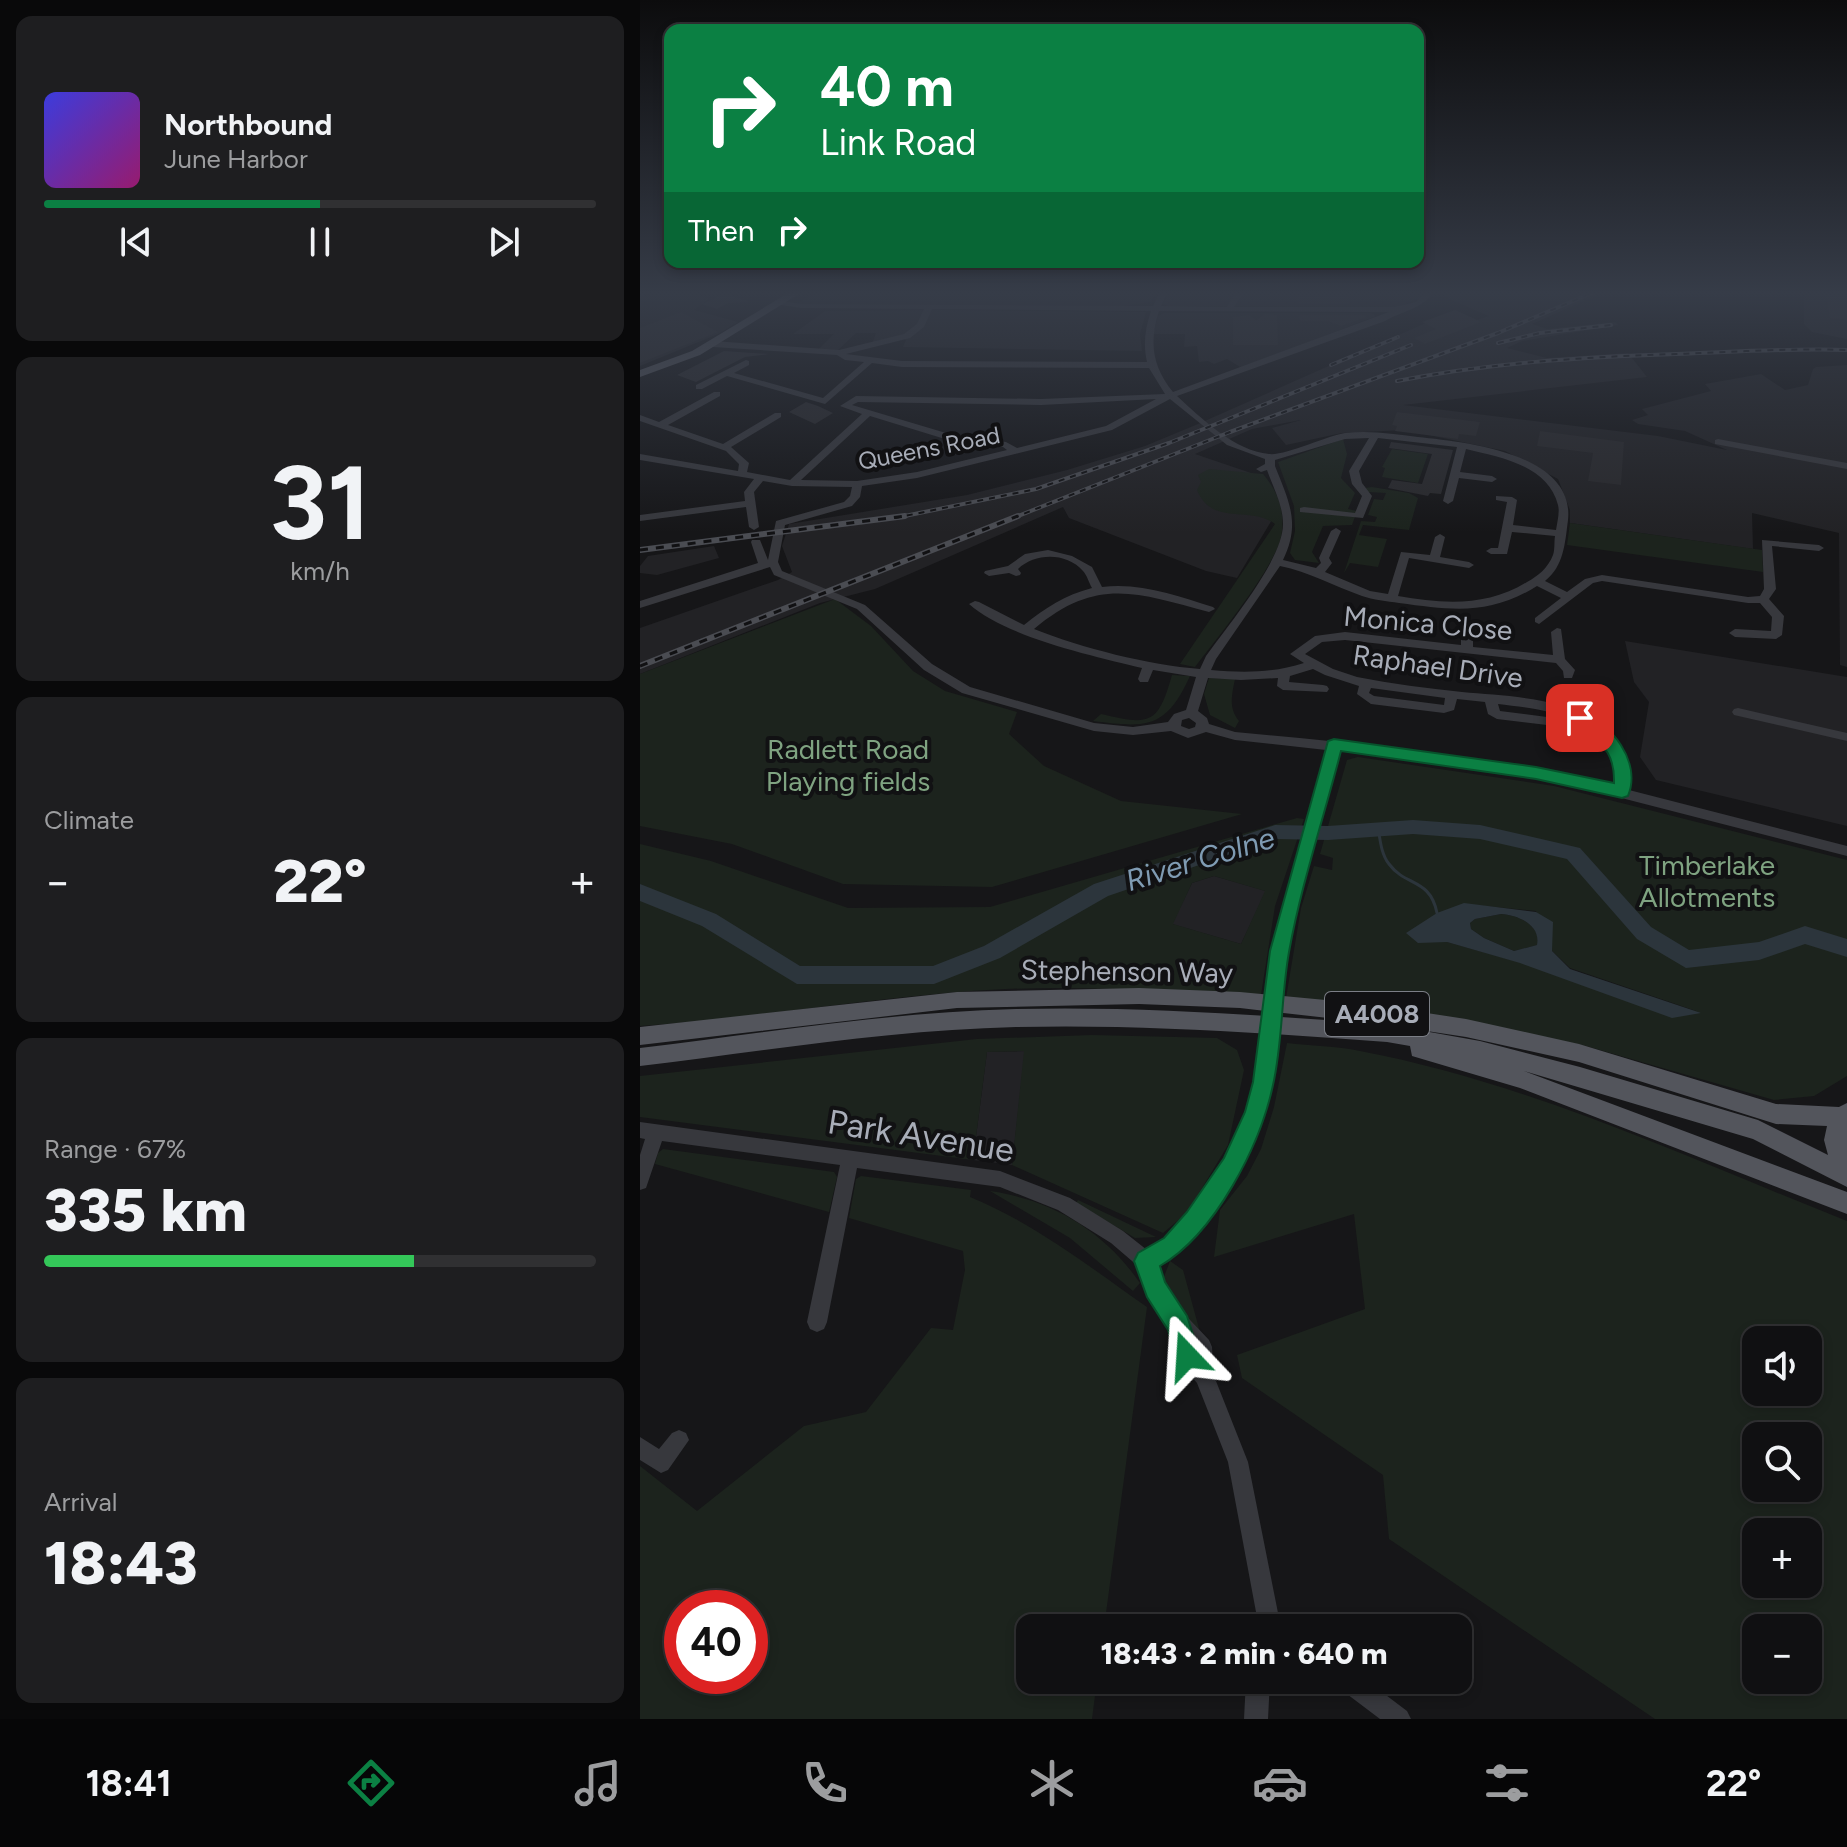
<!DOCTYPE html>
<html lang="en">
<head>
<meta charset="utf-8">
<style>
  :root { --surface:#101012; --page:#1e1e20; --text:#f1f3f6; --muted:#9c9d9f; --line:#303032; --accent:#0b8043 }
  body { margin:0; font-family:Figtree,sans-serif; background:var(--page); color:var(--text); height:100vh; display:flex; flex-direction:column; font-size:30px; white-space:nowrap }
  * { box-sizing:border-box; margin:0 }
  p { font-size:26px; color:var(--muted) }
  .icon { flex:none; width:44px; height:44px; fill:none; stroke:currentColor; stroke-width:2; stroke-linecap:round; stroke-linejoin:round }
  .map { position:relative; flex:1; overflow:hidden }
  .drawer { display:flex; flex-direction:column; gap:16px; padding:16px; background:#09090a; width:640px }
  .drawer>* { flex:none }
  .hud { position:absolute; left:24px; top:24px; width:760px; height:244px; border-radius:16px; box-shadow:0 4px 12px #0003,0 0 0 2px var(--line); background:#0b8043; color:#fff; overflow:hidden }
  .controls { position:absolute; left:1102px; top:1326px; display:grid; gap:16px }
  .controls a { display:grid; place-items:center; width:80px; height:80px; border-radius:16px; background:var(--surface); box-shadow:0 4px 12px #0003,0 0 0 2px var(--line); font-size:40px }
  .speed { position:absolute; left:24px; top:1590px; display:flex; gap:16px; font-size:40px; font-weight:700; text-align:center }
  .speed>* { display:grid; place-content:center; width:104px; height:104px; border-radius:50%; background:var(--surface); box-shadow:0 4px 12px #0003,0 0 0 2px var(--line); line-height:1 }
  .speed .limit { border:12px solid #d22; background:#fff; color:#111 }
  .pin { position:absolute; display:grid; place-items:center; width:68px; height:68px; color:#fff; margin:-34px; border-radius:16px; box-shadow:0 4px 12px #0006 }
  .me { position:absolute; width:88px; margin:-44px; rotate:340deg; stroke-linejoin:round; filter:drop-shadow(0 0 6px #0008) }
  .turn { display:flex; align-items:center; gap:28px; height:168px; padding:0 24px; font-size:36px }
  .turn .icon { width:104px; height:104px; stroke-width:2.5 }
  .turn b { display:block; font-size:56px; line-height:68px }
  .then { display:flex; align-items:center; height:76px; padding:0 24px; background:#0003; gap:16px; font-size:30px }
  .big { font-size:60px; font-weight:800; line-height:1.1 }
  .drawer .tile { flex:1; display:flex; flex-direction:column; justify-content:center; gap:12px; min-width:0; padding:0 28px; border-radius:16px; background:var(--page) }
  .drawer .dial { align-items:center; gap:0 }
  .dial b { font-size:104px; line-height:1 }
  .song { display:flex; align-items:center; gap:24px }
  .cover { width:96px; height:96px; border-radius:12px; background:linear-gradient(135deg,hsl(240 70% 55%),hsl(320 70% 35%)) }
  .played { height:8px; border-radius:4px; background:linear-gradient(90deg,var(--accent) 50%,var(--line) 50%) }
  .keys { display:flex; justify-content:space-around; direction:ltr }
  .heat { display:flex; justify-content:space-between; align-items:center; font-size:44px; direction:ltr }
  .charge { height:12px; border-radius:6px; background:linear-gradient(90deg,#34c759 67%,var(--line) 0) }
  .trip { position:absolute; left:376px; top:1614px; width:456px; height:80px; border-radius:16px; background:var(--surface); box-shadow:0 4px 12px #0003,0 0 0 2px var(--line); font-weight:800; line-height:80px; text-align:center }
  .tabs { display:flex; height:128px; justify-content:space-around; align-items:center; background:#060607; color:var(--muted) }
  .tabs .icon { width:56px; height:56px }
  .tabs .on { color:var(--accent) }
  .tabs b { font-size:36px; color:var(--text) }
  main { display:flex; flex:1; min-height:0 }
  .map>svg:first-child { display:block }
</style>
</head>
<body>
<main>
<section class="drawer">
<div class="tile">
<div class="song"><i class="cover"></i><div><b>Northbound</b><p>June Harbor</p></div></div>
<div class="played"></div>
<div class="keys"><svg class="icon" aria-label="previous" viewBox="0 0 24 24"><path d="M18 5L8 12l10 7zM5 5v14"/></svg><svg class="icon" aria-label="pause" viewBox="0 0 24 24"><path d="M8 5v14M16 5v14"/></svg><svg class="icon" aria-label="next" viewBox="0 0 24 24"><path d="M6 5l10 7-10 7zM19 5v14"/></svg></div>
</div>
<div class="tile dial"><b>31</b><p>km/h</p></div>
<div class="tile"><p>Climate</p>
<div class="heat"><a>−</a><b class="big">22°</b><a>+</a></div>
</div>
<div class="tile"><p>Range · 67%</p><b class="big">335 km</b><div class="charge"></div></div>
<div class="tile"><p>Arrival</p><b class="big">18:43</b></div>
</section>
<div class="map">
<svg width="1207" height="1719" viewBox="0 0 1207 1719">
  <rect width="100%" height="100%" fill="#161618"/>
  <!-- built -->
  <path fill="#222225" d="M0,292h9l-7,2 3,3 16,-5h26l22,7 -15,11 44,12 -20,12 -78,32z
    M177,292h340l-6,10 -28,4 -326,-2z
    M529,292h255l-2,5 -24,10 -229,-1 -6,-2z
    M804,292h160l-72,32 15,5 68,-7 3,3 -96,16 -15,7 40,10 81,-5 19,24 -244,28 255,31 69,14 -42,-19 -47,-7 -6,-4 16,-5 -6,-6 69,-18 -6,-7 56,-10 24,16 23,-5 5,-16 3,-2 31,-2v302l-7,-2 -1,-132 -87,-20 1,36 -183,-26v-13l-12,-31 -53,-28 -100,-21 -63,3 -56,12 -14,-17 29,-8 -49,9 -57,25 56,19 22,45 -36,60 -31,-7 -137,-53 -6,-11 -188,82 -55,14 -180,71v-46l138,-48 14,-8 -10,-26 7,-22 178,-29 100,-25 78,-24 53,-22 257,-114 22,10 12,-4 -40,-17z
    M1164,292h43v47l-35,-7 -8,-8z
    M185,311l116,-1 205,2 -6,22 2,17 -239,-4 3,-7 -5,-3 -29,7 4,-11h-20l-19,18h-20l17,-17h-41z
    M524,313h207l5,3 -134,52 -15,-9 -13,5 -6,-3 -9,1 -2,-16 -13,1 1,-13h-32l5,-18z
    M74,546l5,12 -62,17 -17,-2v-7l8,-10z
    M985,641l222,36v149l-191,-46 -16,-23 9,-55 -15,-20z
    M574,876l52,15 -25,53 -69,-20 20,-41z
    M385,1051l-13,114 -39,-5 14,-108z"/>
  <!-- green -->
  <path fill="#1c231d" fill-rule="evenodd" d="M703,439l4,15 -6,24 14,15 -7,16 9,2 -5,14 -29,1 -11,26 7,11 -24,-3 -5,-7 5,-22 -1,-25 -16,-44z
    M752,449l36,5 -10,29 -36,-6 3,-9 -3,-1z
    M569,469l54,5c15,17 23,39 18,63 -6,30 -66,104 -86,130l-15,-3 95,-140c-25,-19 -63,3 -78,-34l4,-8 -3,-7z
    M732,487l37,6 9,5 -9,32 -46,-5 -4,10 28,4 -9,28 -28,-4 -6,10 17,-52 14,1 2,-5 -9,-2 6,-16 9,1 3,-7 -18,-1 -3,-4z
    M930,523l192,27 1,22 -196,-27z
    M195,599l36,27 42,45 32,20 72,21 -8,22 35,32 77,35 121,13 -250,73 -149,-3 -111,-40 -92,-18v-152z
    M532,675l18,1c-24,53 -43,52 -97,45l8,-7c50,12 57,10 71,-39z
    M569,678l26,1c-3,15 -7,29 4,42l-4,7 -25,-13 -6,-21z
    M718,757l196,29 293,74v216l-33,20 -40,4 -188,-54 -131,-28 -169,-20 15,-90 13,-42 18,4 1,-12 -13,-4 27,-94zM824,904l72,7 16,40 18,17 129,44 -252,-70z
    M657,818l7,1 -29,87 -14,89c-85,-4 -171,-9 -256,-6 -123,6 -243,29 -365,37v-182l71,17 137,47 142,-1zM574,876l51,15 -24,53 -68,-20 19,-41z
    M861,914c17,1 40,11 37,31l-24,6 -30,-13 -13,-9 -1,-6 5,-4z
    M452,1035l125,3 20,12 7,20 -16,75 -41,68 -24,20 -151,-68 12,-114 -37,1 -14,108 -333,-43v-41l337,-37z
    M647,1043c24,3 49,3 73,8 169,32 328,107 487,170v498h-192l-266,-180 -6,-64 -141,-97 -5,-23 128,-46 -11,-95 -140,43 6,-47 27,-34 14,-27 13,-42zM1116,1340h52v52h-52zM1116,1436h52v52h-52zM1116,1532h52v52h-52zM1168,1628v52h-52v-52z
    M23,1149l171,23 3,5 -8,35 -174,-48 3,-11z
    M221,1176l110,14 -1,7c64,26 121,71 177,110l-43,321h-74v52h67l-5,39h-452v-253l57,45 107,-85 62,-14 65,-84 22,2 12,-60 -2,-19 -114,-33 7,-39zM42,1608h68v68h-68z
    M350,1191c63,9 114,40 150,92l-7,8 -63,-53z
    M438,1200l78,37 -21,1 -59,-35z
    M530,1261l13,9 18,66 -36,-45 -3,-9z"/>
  <!-- water -->
  <path fill="#2c353c" fill-rule="evenodd" d="M824,903l72,9 17,10 -1,29 18,18 131,44 -29,5 -152,-55 -73,-21 -29,1 -12,-10 31,-20zM861,914c17,1 40,11 36,31l-23,6 -30,-13 -13,-9 -1,-6 5,-4z"/>
  <g fill="none" stroke-linecap="round" stroke-linejoin="round">
    <!-- stream -->
    <path stroke="#2c353c" stroke-width="3" d="M738,827c2,12 3,27 11,37 17,23 41,14 48,49"/>
    <!-- river -->
    <path fill="#2c353c" fill-rule="evenodd" d="M773,820l67,5 100,23 71,79 38,23 70,-8 46,-16 42,13v18l-42,-13 -46,16 -73,8 -49,-29 -70,-80 -87,-20 -67,-5 -85,6 -52,-1 -168,57 -108,62 -66,26h-137l-95,-58 -62,-25v-17l76,30 84,52h133l51,-20 110,-62 181,-59 53,1z"/>
  </g>
  <!-- building -->
  <path fill="#29292c" d="M707,292l2,12h-51l-1,-10z
    M84,294l24,7v1l-20,1 -11,6 -15,-5z
    M1186,294l21,3v23l-17,-2z
    M815,310l26,12 -56,22 -11,-6 22,-9 -14,-7z
    M41,312l37,20 -78,31v-35z
    M625,314l12,1 1,30h-45v-28l16,-2 7,5z
    M659,315h65l3,2 -26,9 -14,-5h-27z
    M84,351l45,3 -24,3 -49,25 -19,-7z
    M166,402l12,4 15,7 -18,11 -26,-12z
    M757,412l83,10 -4,14 -17,-2 -1,5 -63,-8 2,-5 -5,-1z
    M900,431l84,11 -3,43 -33,-4 5,-28 -56,-7z
    M751,442l62,8 -12,44 -11,-1 -2,3 -40,-8 4,-8 30,4 10,-30 -43,-6z"/>
  <g fill="none" stroke-linecap="round" stroke-linejoin="round">
    <!-- minor -->
    <path fill="#37383d" fill-rule="evenodd" d="M520,292h8l-7,14 66,1 9,-15h8l-10,15h160l22,-5 10,-10h8c-12,17 -32,19 -49,29l-208,75c24,22 58,55 92,58 16,2 57,-18 76,-21 25,-3 49,1 73,4 47,5 157,16 150,83 -3,23 -4,46 -23,61l22,11 18,-13 17,-4 146,22 12,-1 4,-7 -2,-49 57,5 5,3 -5,3 -47,-5 4,43 -7,10 15,17 -2,19 -6,4 -41,-2 -6,-4 6,-4 36,2 1,-14 -12,-14h-12l-146,-22 -9,2 -54,41 -4,-2v-4l26,-20 -24,-12c-48,30 -85,24 -138,17 -12,-2 -26,-3 -37,-7 -28,-10 -53,-24 -82,-30l-64,93 -5,11c32,3 62,3 93,-7l-14,-9 25,-18 30,-4 116,13v-19l6,-4 6,4v21l80,8 -2,-23 6,-4 4,1 4,30 10,11 -3,8h-8l-1,-7 -7,-8 -211,-23 -23,2 -17,12 28,15 24,8c35,7 70,11 105,15 44,4 101,5 138,32 22,17 26,40 29,66l218,56v10l-280,-72 -153,-25 -75,-8 -52,200 -15,131 -8,30 -26,59 -37,55 -23,26 -21,13 16,37 36,38 3,7 2,29 34,86 33,166h-22l-31,-166 -31,-79 -17,-20 -10,-36 -11,-11 -20,-49 -28,-24 -53,-33 -58,-23 -143,-19 -30,154 -3,7 -7,3 -7,-3 -3,-7 33,-157 -178,-24 -16,47 -6,2v-35l5,-16 -5,-1v-16l360,49 70,27 53,33 24,19 19,-10 23,-26 37,-55 22,-47 8,-30 15,-131 55,-201 -91,-10 -29,-8 -18,6 -17,-7 -38,4 -39,-4 -132,-38 -38,-23 -67,-61 -83,-34 -4,-8 -130,41v-7l118,-38 -7,-21 1,-2h8l8,20 8,-39 68,-19 6,-6 2,-9 -60,-1 -29,-5 -9,11 5,35 -5,3 -5,-3 -3,-20 -106,14v-6l105,-14 -1,-9 10,-13 -114,-19v-6l98,17 1,-7 -13,-13 -86,-30v-6l19,7 55,-30h6v4l-52,29 55,19 52,-31h6v4l-50,30 18,16 -2,9 43,8 72,-66 -22,-8 16,-10 185,3 124,-5 -16,-26 -247,-1 -30,-4 -47,41 -98,-28 -25,13h-6v-4l50,-25 3,1v4l-15,8 89,25 41,-36 -19,-2 -8,-5 -124,-8 -4,-3 4,-3 126,9 65,-16 13,-10 7,-15 -123,-1 -26,-4v-4l26,4 352,2zM292,309l219,2c-6,18 -8,33 -4,51l-245,-1 -56,-7 64,-16 14,-11zM519,311l210,1h20l-216,80c-21,-26 -24,-50 -14,-81zM516,399l-50,27 -89,22 -11,-6 -60,-9 -94,-28 6,-3 183,3zM530,399l57,46 38,14v5l-9,5 5,3 6,-2c6,17 16,35 16,54 0,36 -55,101 -77,132l-6,13c-52,-4 -118,-21 -166,-40 63,-53 103,-36 175,-17l6,-3 -2,-2c-35,-11 -73,-25 -111,-20l-10,-20 -20,-11 -24,-6 -23,4 -17,12 -23,5 -1,2 5,3 20,-3 7,3 4,-1 1,-2 -3,-4c17,-16 48,-17 65,2 4,4 6,12 9,17 -27,7 -47,20 -68,37l-45,-23 -4,-1 -6,3c37,33 123,52 173,64l-4,11 2,3h8l5,-12 43,7 -10,33 -12,4 -6,8 -35,5 -39,-4 -124,-36 -38,-23 -67,-59 -83,-34 -4,-9 7,-37 67,-19 8,-9 2,-11 55,-8 195,-48zM230,416l75,23 58,8 4,3 -90,22 -60,9 -56,-1zM729,438l-20,33 3,13 10,12 -7,17 -51,-6 -4,1v4l63,6 9,-22 -10,-13 -3,-12 19,-33 79,9 -14,54 5,3 5,-3 6,-23 33,4 5,-3 -5,-3 -32,-4 6,-23c33,8 82,16 92,56 2,7 -1,18 -2,25l-43,-5 4,-25 -5,-3 -16,-1v4l11,2 -9,46h-7l-5,3 5,3h16l5,-22 43,4c-1,6 0,14 -2,19 -5,13 -15,21 -26,27 -40,25 -84,22 -129,14l11,-38 60,10 5,-3 -5,-3 -29,-5 5,-20 -5,-3 -5,3 -5,18 -29,-3 -13,42 -18,-3 -45,-19 7,-9 -3,-5 12,-27 -5,-3 -5,3 -12,27 2,5 -5,5 -33,-8c18,-37 6,-58 -8,-94v-6l70,-21zM673,669l12,6 34,11 -2,8 14,10 73,9 10,-3 3,-11 28,3 3,12 9,5 50,6 6,-4 -6,-4 -47,-6 -2,-7c41,5 100,10 115,58 2,7 2,17 2,25 -124,-32 -253,-43 -380,-55l-26,-8 -2,-6 -9,-7 10,-33 33,2 37,-2 -1,8 6,4 44,2 2,-3 -2,-3 -4,-1 -34,-3 1,-6zM731,688l74,10 -1,7 -70,-9 -5,-3zM549,718l7,5 -1,4 -6,2 -8,-3 1,-6z
      M1078,439l129,24v6l-132,-25v-4z
      M1098,708l109,25v8l-113,-26 -2,-3 2,-3z
      M39,1430l7,3 3,7 -21,30 -7,3 -21,-13v-23l19,12 13,-16z
      M606,1680h24l-2,39h-24z
      M695,1680h31l41,31 4,8h-31l-41,-31z"/>
    <!-- major -->
    <path fill="#53555c" fill-rule="evenodd" d="M150,292h12l-102,63 -60,22v-7l52,-19z
      M499,988l101,4 128,12 98,15 113,25 197,60 63,3 8,-4v84l-94,-48 -229,-68 323,121v22l-327,-126 -108,-32 -2,-10 -23,-4c-124,-9 -247,-18 -371,-15 -126,3 -251,24 -376,39v-18c125,-15 250,-36 376,-39 122,-3 243,6 365,15l-141,-16 -101,-4 -182,4 -317,37v-18l317,-35zM767,1028l59,9 113,25 197,62 51,2 -3,14 4,15 -70,-35 -178,-53 -100,-26z"/>
    <!-- rail-far1 casing -->
    <g stroke="#4a4c52" stroke-width="4">
      <path id="rail-far1" d="M858,343l42,-10 71,-8
        M691,365l67,-28
        M757,381c92,-18 185,-24 279,-27 57,-2 114,-6 171,-4
        M255,518l141,-29 133,-46 242,-98
        M373,518l217,-86 268,-99 96,-41"/>
    </g>
    <!-- rail casing -->
    <g stroke="#4a4c52" stroke-width="6">
      <path id="rail" d="M0,550l265,-34
        M0,666l378,-150"/>
    </g>
    <!-- rail-far1 -->
    <use href="#rail-far1" stroke="#111113" stroke-width="2" stroke-dasharray="6" stroke-linecap="butt"/>
    <!-- rail -->
    <use href="#rail" stroke="#111113" stroke-width="3" stroke-dasharray="8" stroke-linecap="butt"/>
  </g>
  <!-- sky -->
  <linearGradient id="sky" x2="0" y2="1"><stop stop-color="#0c0c0d"/><stop offset="0.55" stop-color="#363c48"/><stop offset="1" stop-color="#363c48" stop-opacity="0"/></linearGradient>
  <rect width="1207" height="533" fill="url(#sky)"/>
  <!-- route -->
  <path fill="#0b8043" stroke="#07532c" stroke-width="2" d="M940,712c31,10 62,50 48,84l-6,2 -86,-19 -195,-28c-17,66 -40,134 -52,201 -8,44 -6,89 -16,133 -13,61 -58,149 -113,181l5,16 22,34 13,40 -4,9 -9,4 -9,-4 -10,-35 -21,-33 -13,-36 4,-8 26,-15 23,-26 37,-54 21,-46 8,-30 17,-131 58,-210 6,-2 202,28 78,16c1,-40 -21,-40 -42,-65z"/>
  <g text-anchor="middle" dominant-baseline="central" stroke-width="8" stroke-linejoin="round" paint-order="stroke">
    <!-- far-street labels -->
    <g font-size="24" fill="#a8adb8" stroke="#111113">
      <text transform="translate(289 448) rotate(-11)">Queens Road</text>
    </g>
    <!-- shield labels -->
    <rect fill="#111113" stroke="#7b7e86" stroke-width="2" x="685" y="992" width="104" height="44" rx="6"/>
    <g font-size="26" font-weight="bold" fill="#a8adb8">
      <text x="737" y="1014">A4008</text>
    </g>
    <!-- street labels -->
    <g font-size="28" fill="#a8adb8" stroke="#111113">
      <text transform="translate(788 623) rotate(5)">Monica Close</text>
      <text transform="translate(798 666) rotate(8)">Raphael Drive</text>
      <text transform="translate(487 971) rotate(1)">Stephenson Way</text>
    </g>
    <!-- park labels -->
    <g font-size="28" fill="#7fa381" stroke="#111113">
      <text x="208" y="749">Radlett Road<tspan x="208" dy="32">Playing fields</tspan></text>
      <text x="1067" y="865">Timberlake<tspan x="1067" dy="32">Allotments</tspan></text>
    </g>
    <!-- water labels -->
    <g font-size="30" font-style="italic" fill="#7f9bb3" stroke="#111113">
      <text transform="translate(560 859) rotate(-17)">River Colne</text>
    </g>
    <!-- near-street labels -->
    <g font-size="34" fill="#a8adb8" stroke="#111113">
      <text transform="translate(281 1136) rotate(9)">Park Avenue</text>
    </g>
  </g>
</svg>
<div class="controls">
<a><svg class="icon" aria-label="sound" viewBox="0 0 24 24"><path d="M4 9h4l5-4v14l-5-4H4zM17 9q2 3 0 6"/></svg></a>
<a><svg class="icon" aria-label="search" viewBox="0 0 24 24"><circle cx="10" cy="10" r="6"/><path d="M15 15l6 6"/></svg></a>
<a>+</a>
<a>−</a>
</div>
<div class="speed"><div class="limit">40</div></div>
<div class="pin" style="left:940px;top:718px;background:#d93025"><svg class="icon" aria-label="arrive" viewBox="0 0 24 24"><path d="M6 21V4h12l-3 4 3 4H6"/></svg></div>
<svg class="me" style="left:547px;top:1356px" viewBox="-20 -20 40 40"><path d="M0-17L14 15 0 8-14 15z" fill="#0b8043" stroke="#fff" stroke-width="4"/></svg>
<div class="trip">18:43 · 2 min · 640 m</div>
<div class="hud">
<div class="turn"><svg class="icon" aria-label="right" viewBox="0 0 24 24"><path d="M7 20v-9h11M14 6l5 5-5 5"/></svg><div><b>40 m</b>Link Road</div></div>
<div class="then">Then<svg class="icon" aria-label="right" viewBox="0 0 24 24"><path d="M7 20v-9h11M14 6l5 5-5 5"/></svg></div>
</div>
</div>
</main>
<nav class="tabs">
<b>18:41</b>
<svg class="icon on" aria-label="directions" viewBox="0 0 24 24"><path d="M12 3l9 9-9 9-9-9zM9 14v-3h6M13 9l2 2-2 2"/></svg>
<svg class="icon" aria-label="music" viewBox="0 0 24 24"><path d="M9 18V5l10-2v13"/><circle cx="6" cy="18" r="3"/><circle cx="16" cy="16" r="3"/></svg>
<svg class="icon" aria-label="phone" viewBox="0 0 24 24"><path d="M5 4h4l2 5-3 2q2 4 5 5l2-3 5 2v4C11 20 4 13 5 4z"/></svg>
<svg class="icon" aria-label="climate" viewBox="0 0 24 24"><path d="M12 3v18M4 7l16 10M4 17L20 7"/></svg>
<svg class="icon" aria-label="car" viewBox="0 0 24 24"><path d="M5 17H2v-5l4-1 3-4h7l3 4 3 1v5h-3M9 17h6M6 11h13"/><circle cx="7" cy="17" r="2"/><circle cx="17" cy="17" r="2"/></svg>
<svg class="icon" aria-label="filters" viewBox="0 0 24 24"><path d="M4 7h16M4 17h16"/><circle cx="9" cy="7" r="2"/><circle cx="15" cy="17" r="2"/></svg>
<b>22°</b>
</nav>
</body>
</html>
